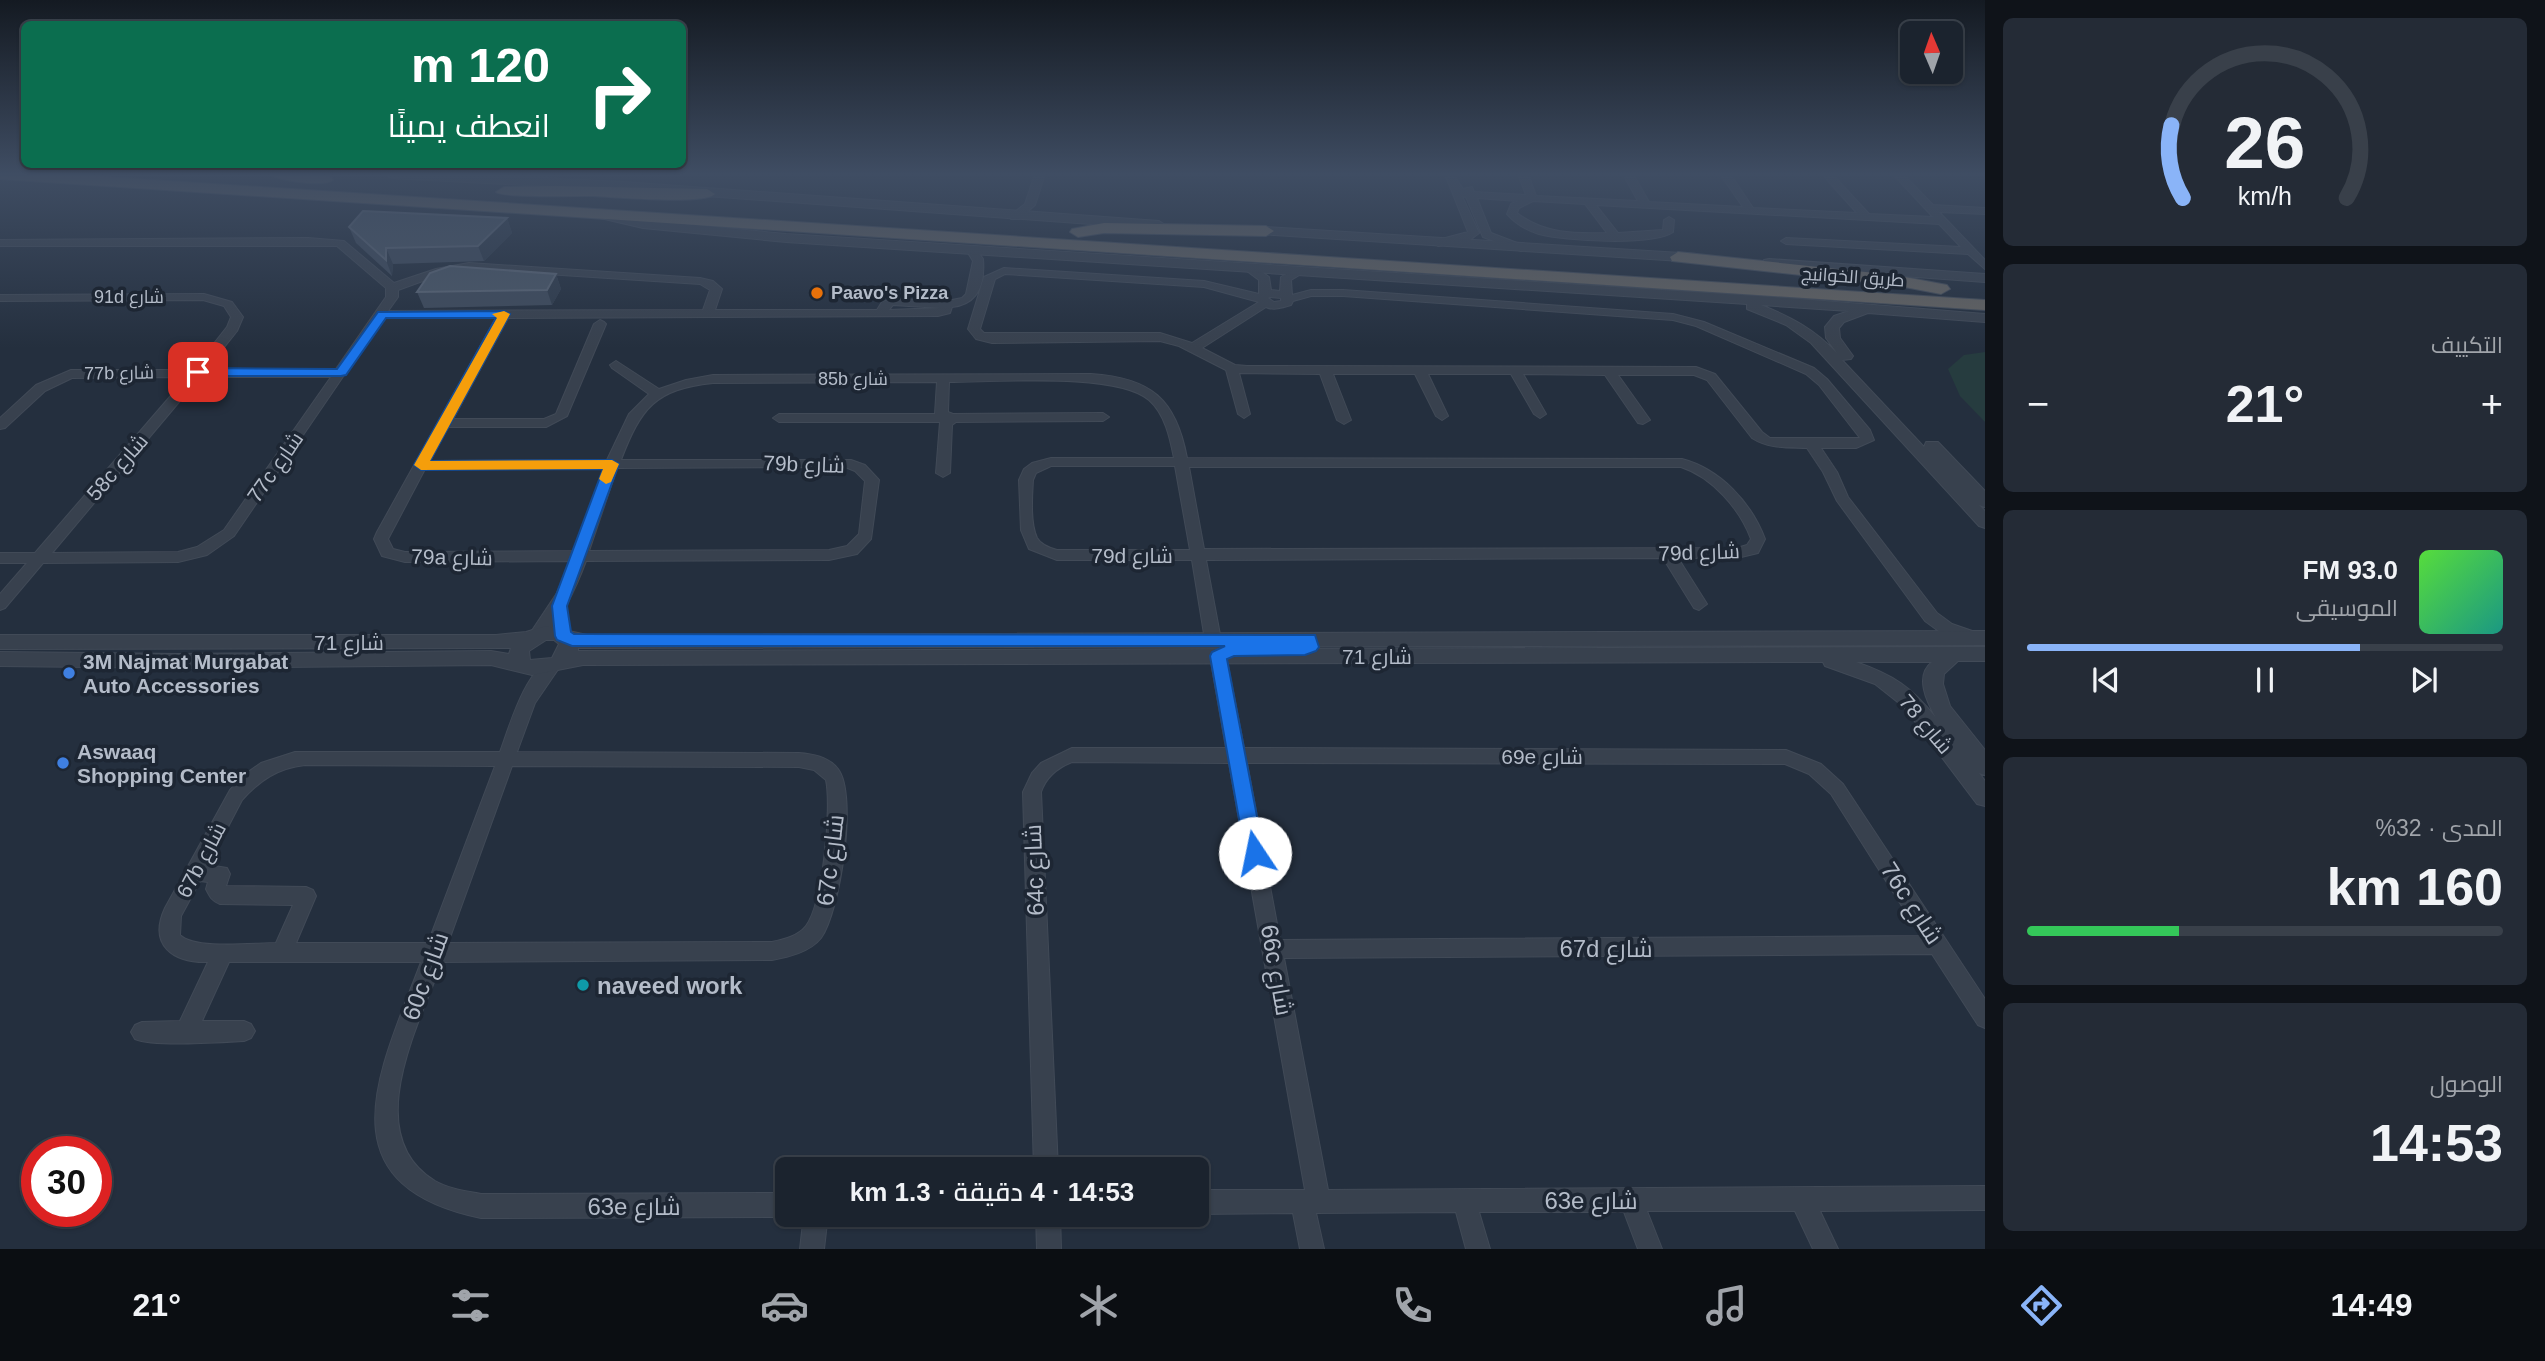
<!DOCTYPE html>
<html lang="ar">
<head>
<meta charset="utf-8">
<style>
  :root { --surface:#1b232e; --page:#242b36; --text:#f1f3f6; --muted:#a0a4aa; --line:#39404a; --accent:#8ab4f8 }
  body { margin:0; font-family:Arial,Cairo,sans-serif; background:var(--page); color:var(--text); direction:rtl; height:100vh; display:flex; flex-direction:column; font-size:26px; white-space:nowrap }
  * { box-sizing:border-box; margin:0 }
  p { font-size:23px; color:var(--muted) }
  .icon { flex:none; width:38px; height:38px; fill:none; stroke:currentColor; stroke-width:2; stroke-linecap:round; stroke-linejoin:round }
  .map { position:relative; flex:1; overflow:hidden; direction:ltr }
  .side { display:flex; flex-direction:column; gap:18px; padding:18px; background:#0f1319; width:560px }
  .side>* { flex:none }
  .top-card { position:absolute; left:21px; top:21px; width:665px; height:147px; border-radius:10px; box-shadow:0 2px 5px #0004,0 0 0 2px var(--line); direction:rtl; background:#0b6e4f; color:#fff; overflow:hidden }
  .needle { width:46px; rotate:358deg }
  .controls { position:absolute; left:1900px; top:21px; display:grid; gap:14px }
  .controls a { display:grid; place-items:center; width:63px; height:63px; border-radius:10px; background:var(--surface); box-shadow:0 2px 5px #0004,0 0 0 2px var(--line); font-size:35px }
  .speed { position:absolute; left:21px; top:1136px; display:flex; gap:14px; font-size:35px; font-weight:700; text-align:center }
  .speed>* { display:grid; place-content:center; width:91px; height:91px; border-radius:50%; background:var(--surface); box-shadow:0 2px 5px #0004,0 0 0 2px var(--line); line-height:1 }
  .speed .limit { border:10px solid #d22; background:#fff; color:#111 }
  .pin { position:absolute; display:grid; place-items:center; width:60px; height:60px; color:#fff; margin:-30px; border-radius:14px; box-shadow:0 4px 10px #0006 }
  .me { position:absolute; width:77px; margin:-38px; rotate:349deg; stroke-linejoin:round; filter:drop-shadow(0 0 5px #0008) }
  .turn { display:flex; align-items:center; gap:24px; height:147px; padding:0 21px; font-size:32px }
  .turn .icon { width:91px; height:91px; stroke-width:2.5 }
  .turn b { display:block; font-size:49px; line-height:60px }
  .big { font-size:52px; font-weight:600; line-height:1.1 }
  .side .tile { flex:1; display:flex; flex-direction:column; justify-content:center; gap:10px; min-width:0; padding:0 24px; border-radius:10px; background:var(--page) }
  .side .dial { align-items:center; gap:0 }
  .dial svg { height:182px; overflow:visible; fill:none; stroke:var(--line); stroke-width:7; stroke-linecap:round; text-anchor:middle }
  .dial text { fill:var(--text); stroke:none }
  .song { display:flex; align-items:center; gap:21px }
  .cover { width:84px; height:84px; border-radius:10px; background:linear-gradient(135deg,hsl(110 70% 55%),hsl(170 70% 35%)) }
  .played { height:7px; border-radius:4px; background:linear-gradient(90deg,var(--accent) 70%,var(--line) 70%) }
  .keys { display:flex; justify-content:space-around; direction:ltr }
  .heat { display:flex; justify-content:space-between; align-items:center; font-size:38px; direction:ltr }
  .charge { height:10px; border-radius:5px; background:linear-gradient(90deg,#34c759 32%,var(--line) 0) }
  .trip { position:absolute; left:775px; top:1157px; width:434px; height:70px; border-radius:10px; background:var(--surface); box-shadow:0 2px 5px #0004,0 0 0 2px var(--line); font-weight:600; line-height:70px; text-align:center; direction:rtl }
  .tab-bar { display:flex; height:112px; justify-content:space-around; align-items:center; background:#0b0e12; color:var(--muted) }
  .tab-bar .icon { width:49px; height:49px }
  .tab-bar .on { color:var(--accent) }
  .tab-bar b { font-size:32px; color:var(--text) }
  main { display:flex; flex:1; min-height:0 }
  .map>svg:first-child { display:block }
</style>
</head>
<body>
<main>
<section class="side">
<div class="tile dial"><svg viewBox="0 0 100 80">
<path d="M14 69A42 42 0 1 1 86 69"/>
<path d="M14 69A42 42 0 0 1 9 37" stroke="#8ab4f8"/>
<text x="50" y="56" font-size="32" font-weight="700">26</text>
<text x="50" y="72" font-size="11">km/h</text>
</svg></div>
<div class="tile"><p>التكييف</p>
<div class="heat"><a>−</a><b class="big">21°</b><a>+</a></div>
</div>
<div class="tile">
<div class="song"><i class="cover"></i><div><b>93.0 FM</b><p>الموسيقى</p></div></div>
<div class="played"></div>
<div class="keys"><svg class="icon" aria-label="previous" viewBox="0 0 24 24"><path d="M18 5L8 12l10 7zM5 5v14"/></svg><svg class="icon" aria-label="pause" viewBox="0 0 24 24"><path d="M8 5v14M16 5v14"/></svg><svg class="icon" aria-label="next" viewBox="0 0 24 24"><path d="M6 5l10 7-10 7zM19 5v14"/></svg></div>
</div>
<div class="tile"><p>المدى · 32%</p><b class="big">160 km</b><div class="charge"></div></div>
<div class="tile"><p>الوصول</p><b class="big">14:53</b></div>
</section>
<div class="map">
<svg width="1985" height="1249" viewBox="0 0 1985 1249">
  <rect width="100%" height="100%" fill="#242f3e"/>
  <!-- green -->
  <path fill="#263c3f" d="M1985,352v70l-25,-26 -12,-27 16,-14z"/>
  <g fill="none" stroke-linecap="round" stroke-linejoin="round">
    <!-- minor casing -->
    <g stroke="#414a57" stroke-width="2">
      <path id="minor" d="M538,174h15l-31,10 -5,-3z
        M1035,174h10l-10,31 -16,14h-8v-4l14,-11z
        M1445,174h8l10,15 9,-2 2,5 52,3 -8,-21h10l8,22 102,5 -15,-27h10l16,28 94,5 -23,-33h10l23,34 104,5 -35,-39h10l37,40 64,3 -40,-43h10l30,31 52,3v6l-46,-2 46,48v9l-17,-15 -182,-10 -5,-3 5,-3 175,9 -22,-23 -343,-19 22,28 45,-3 1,-10 5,-3 5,3 -1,12c-20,14 -109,9 -134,2 -13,-4 -23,-10 -32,-20l4,-10 7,-3 -41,-3 14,35 34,13v4l-4,1 -38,-14 -17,-40 -4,-1 17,37 -9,7 -32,6 -5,-3 1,-2 34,-9zM1533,201l52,3 22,29c-31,1 -64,1 -90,-20l2,-5z
        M308,238l36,3 50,42 42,-14 33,-6 231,15 13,3 9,8 -7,21h162l5,-8 10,-3 55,2 15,-3 4,-4 7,-33 -6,-10 9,-2 7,10c2,24 -4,45 -31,48l-2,6 -12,3 -430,2 -55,101h91l12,-5 38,-90 6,-4 4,2 2,2 -39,92 -21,11h-98l-18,34 177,-1 22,-46 20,-20 -37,-26 -2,-3 6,-4 43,28 27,-9 27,-5 378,-1c60,4 85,25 96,84l495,1c38,10 69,43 83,80l-7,14 -21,5h-59l29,46 -8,6 -5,-2 -31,-50 -457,2 15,80 -8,6 -8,-6 -13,-80h-135l-28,-11 -8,-19 -2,-50 5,-11 8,-6 19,-5h123c-4,-20 -9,-44 -25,-58 -32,-28 -154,-18 -200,-18l-1,30 5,2 150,-1 6,4 -6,4 -147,1 -4,3 -2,48 -7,4 -7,-4 4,-51h-161l-6,-4 6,-4h156l2,-32 -224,1c-58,6 -72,25 -92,77h230l14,5 14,15 -8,59 -14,15 -28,6 -243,1c-7,19 -30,74 -49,80l-8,-6 28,-42 14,-32 -166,1 -23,-6 -8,-17 3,-7 119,-214h-113l-149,218 -27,19 -29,7 -135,1 -38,45 -5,2v-16l27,-31h-27v-10h35l152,-176 -115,1 -27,13 -40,37 -5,1v-11l36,-33 35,-15h122l34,-43 4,-10 -7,-11 -21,-6 -203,1v-6l204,-1 28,8 11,15 -6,14 -31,39 130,-1 50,-72v-9l-49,-42h-337v-6zM469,269l231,15 10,6 -7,20 -315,1 10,-14v-7l44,-16zM893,305l48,3 -52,2zM200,377h131l-107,153 -27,17 -19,5 -126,1zM1051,466h124l15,84h-133c-7,-2 -16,-5 -20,-12 -7,-15 -5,-41 -4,-58l3,-7zM845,467l10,4 10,10 -6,53 -12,12 -18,4 -240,1 28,-83zM1189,467h492c31,10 59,42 70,72l-4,6 -10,3 -533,1zM604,468l-29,83 -170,1 -12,-3 -5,-10 37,-70z
        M1247,267h8l14,10 2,13 9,1 1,-14 12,-7h8v4l-10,6 1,15 19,-5h32l330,24 31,8 110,46 13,11 43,51 4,10 -18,8h-35l16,24 11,25 89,116 15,11 26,9 2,4 -8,6 -32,-11 -15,-11 -88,-120 -14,-29 -16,-24c-19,-1 -38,1 -55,-10l-45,-58 -13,-5h-76l32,45 -7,4 -5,-1 -33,-48 -82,-1 23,40 -6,4 -6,-4 -23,-40h-83l20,42 -6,4 -6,-4 -21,-42h-82l18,46 -7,4 -7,-4 -17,-46 -81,-1 11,41 -6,4 -6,-4 -12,-44 -47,-24 -19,-5 -168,2 -16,-4 -8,-10 16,-52 20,-9 200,13 55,13v-14l-12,-9zM1005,274l199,13 55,15 -67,41 -32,-10h-176l-4,-4 15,-50zM1311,296h32l330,24 23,6 110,48 13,11 41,53h-90l-8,-6 -47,-58 -19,-7 -449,-1 -12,-1 -33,-17 64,-41c8,4 17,0 25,-2l2,-4zM1270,297l11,1v3l-7,1 -6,-4z
        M1218,650l6,2 2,4 18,92 542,2 35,14 22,20 142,215v29l-7,-3 -46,-71 -648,4 44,232 657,-4v24l-165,1 18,38h-25l-18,-38h-148l15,38h-24l-14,-37h-145l11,37h-24l-10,-37 -140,1 8,36h-24l-7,-36 -96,1v-24h108l-76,-427 -157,-1c-15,6 -26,15 -31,30l17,377h-24l-11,-377 9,-19 9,-10 31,-15h154l-16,-92 2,-4zM1247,763l538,1 24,10 22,20 90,142 -641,4z
        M553,659l6,2 2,4 -26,38 -18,49 282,1c14,1 30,4 39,16 20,26 2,143 -17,169 -11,14 -33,19 -49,22l-330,2c-23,62 -83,173 -7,219 14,8 31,10 46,13l307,-1v21h5l-5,3 -307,1c-162,-34 -100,-149 -60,-256h-192l-27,59h42l7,3 4,7 -4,7 -7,3c-24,1 -90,6 -109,-2l-4,-7 4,-7 7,-3 38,-1 28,-59c-35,1 -60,-17 -43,-54l65,-118 14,-15 17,-12 34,-11h205c9,-24 26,-85 53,-93zM305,765l190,1 -67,177h-132l20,-47 -3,-6 -7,-3 -80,-1 4,-12 -3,-6 -19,-3 34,-65c18,-20 36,-32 63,-35zM512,766l287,1 15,3 12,10c6,27 -3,124 -20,146 -8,10 -21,13 -34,16l-324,1zM200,881l8,1 -2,7c4,8 6,12 14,15l73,1 -17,38c-22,0 -81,7 -96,-8l1,-19z
        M804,1214h24l-4,35h-24z
        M1036,1214h24l1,35h-24z"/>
    </g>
    <!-- tertiary casing -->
    <g stroke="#414a57" stroke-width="2">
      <path id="tertiary" d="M385,174h68l171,8 535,39 6,4 -6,4 -535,-39 -233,-12z
        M600,210l43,10 143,14 1001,64 198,16v8l-117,-9 -24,9 -5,6 1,10 13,18 -2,3 -9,1 82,87 2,-5h12l47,49v16l-6,-2 6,6v17l-6,-2 -168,-183 -25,-18 -39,-16v-5l-961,-62 -143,-14 -47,-11 -2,-3zM1761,305l88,6 -15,5 -9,11 1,11 11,15c-23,-24 -46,-36 -76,-48z
        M1248,226l449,28 7,4 -7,4 -454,-29 -1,-3z
        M1769,259l216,15v8l-221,-16v-6z
        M546,626l41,9 1398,-4v14l-1407,3v3l1407,-4v14h-27l-14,13 -1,10 7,22 35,44v25l-6,-2 6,8v25l-8,-2 -73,-97 -29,-23 -50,-18 -2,-4 -1240,3 -51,10 -41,-10 -312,3 -179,-2v-14l179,2 312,-3 18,3 2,-6 -511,1v-14h496l30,-3zM546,640h8l5,4 -7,14 -22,2 -1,-9zM1856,662h76c-18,14 -5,40 4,56 -24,-31 -43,-43 -80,-56z"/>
    </g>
    <!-- trunk casing -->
    <g stroke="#434c59" stroke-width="2">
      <path id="trunk" d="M0,174h63l1922,126v10l-1985,-131z
        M271,174h40l19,3 3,3c-9,7 -55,1 -62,-6z
        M554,186l153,3 8,5c-11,11 -102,3 -123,2 -16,0 -89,2 -96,-4l8,-5z
        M1104,223l162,3 8,5 -8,5 -162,-3 -26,4 -8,-5 2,-3z
        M1678,252l216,23 53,10 3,4 -9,5 -47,-9 -222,-24 -2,-4z"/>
    </g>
    <!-- minor -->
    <use href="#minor" fill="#38414e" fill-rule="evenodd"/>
    <!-- tertiary -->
    <use href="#tertiary" fill="#38414e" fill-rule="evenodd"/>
    <!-- trunk -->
    <use href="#trunk" fill="#656462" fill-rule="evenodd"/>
  </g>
  <!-- wall -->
  <path fill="#3f4b5c" d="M942,174h34l-1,2z
    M507,218l5,15 -28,28 -91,3 -1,12 -36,-33 -7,-16z
    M556,274l5,15 -9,16 -128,3 -7,-16z"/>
  <!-- shaded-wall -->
  <path fill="#2f3b4b" d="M507,218l5,15 -28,28 -6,-15z
    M386,248l7,16 -1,12 -6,-16z
    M556,274l5,15 -9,16 -5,-15z"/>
  <!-- building -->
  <path fill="#4b5868" stroke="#5c6777" stroke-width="2" d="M363,211l144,7 -29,28 -92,2v12l-37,-33z
    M450,266l106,8 -9,16 -130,2 13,-19z"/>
  <!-- sky -->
  <linearGradient id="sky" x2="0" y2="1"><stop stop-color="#141a22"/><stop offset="0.5" stop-color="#3f4d63"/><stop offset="1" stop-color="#3f4d63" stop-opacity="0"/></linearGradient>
  <rect width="1985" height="348" fill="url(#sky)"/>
  <!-- route -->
  <path fill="#1a73e8" stroke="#114b97" stroke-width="2" d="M378,312l126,-1 6,3 -80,147 182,-1 7,4 -52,142 4,26 3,2 741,1 4,12 -3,4 -11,4 -71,1 -7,3 37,194 -2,6 -7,2 -7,-2 -3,-6 -35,-197 2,-4 13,-6h-653l-15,-6 -2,-4 -3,-30 51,-137 -182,1 -7,-5 82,-147h-110l-40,57 -5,1h-143l-6,-4 6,-4 139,1z"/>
  <!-- slow -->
  <path fill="#f59e0b" d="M504,311l6,3 -80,147 182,-1 7,4 -8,18 -5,2 -7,-5 4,-10 -182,1 -7,-5 83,-147 -5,-4z"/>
  <!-- markers -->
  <circle fill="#e8710a" stroke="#1d2633" stroke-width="2.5" cx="817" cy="293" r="7"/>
  <g fill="#3f7fe0" stroke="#1d2633" stroke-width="2.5">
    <circle cx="69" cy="673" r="7"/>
    <circle cx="63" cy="763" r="7"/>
  </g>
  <circle fill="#0f9aa8" stroke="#1d2633" stroke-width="2.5" cx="583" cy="985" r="7"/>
  <g text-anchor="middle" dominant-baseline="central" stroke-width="7" stroke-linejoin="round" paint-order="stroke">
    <!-- far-street labels -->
    <g font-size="18" fill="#b4bcc9" stroke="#1d2633">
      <text transform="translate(1853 277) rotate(4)">طريق الخوانيج</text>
      <text x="129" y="297">91d شارع</text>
      <text transform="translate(119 373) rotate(-1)">77b شارع</text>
      <text x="853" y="379">85b شارع</text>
    </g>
    <!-- far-poi labels -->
    <g font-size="18" font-weight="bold" fill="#b4bcc9" stroke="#1d2633" text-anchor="start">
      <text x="831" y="293">Paavo's Pizza</text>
    </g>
    <!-- street labels -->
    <g font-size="21" fill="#b4bcc9" stroke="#1d2633">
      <text transform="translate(804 464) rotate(2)">79b شارع</text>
      <text transform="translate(117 467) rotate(-49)">58c شارع</text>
      <text transform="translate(275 467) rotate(-55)">77c شارع</text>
      <text transform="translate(1699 552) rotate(-2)">79d شارع</text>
      <text x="1132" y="555">79d شارع</text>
      <text transform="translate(452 557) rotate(1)">79a شارع</text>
      <text x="349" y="642">شارع 71</text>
      <text x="1377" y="656">شارع 71</text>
      <text transform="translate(1926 724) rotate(50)">شارع 78</text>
      <text x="1542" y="756">69e شارع</text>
      <text transform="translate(201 860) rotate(-62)">67b شارع</text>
    </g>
    <!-- poi labels -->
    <g font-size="21" font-weight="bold" fill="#b4bcc9" stroke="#1d2633" text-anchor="start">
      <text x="83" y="661">3M Najmat Murgabat<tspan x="83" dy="24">Auto Accessories</tspan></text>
      <text x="77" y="751">Aswaaq<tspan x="77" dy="24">Shopping Center</tspan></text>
    </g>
    <!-- near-street labels -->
    <g font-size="24" fill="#b4bcc9" stroke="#1d2633">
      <text transform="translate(830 860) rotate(-83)">67c شارع</text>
      <text transform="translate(1034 870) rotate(-92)">64c شارع</text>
      <text transform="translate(1912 903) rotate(57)">76c شارع</text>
      <text x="1606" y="948">67d شارع</text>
      <text transform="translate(1277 970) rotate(80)">66c شارع</text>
      <text transform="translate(425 976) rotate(-70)">60c شارع</text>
      <text x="1591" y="1200">63e شارع</text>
      <text x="634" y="1206">63e شارع</text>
    </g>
    <!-- near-poi labels -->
    <g font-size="24" font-weight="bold" fill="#b4bcc9" stroke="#1d2633" text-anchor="start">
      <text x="597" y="985">naveed work</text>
    </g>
  </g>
</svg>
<div class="controls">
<a><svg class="needle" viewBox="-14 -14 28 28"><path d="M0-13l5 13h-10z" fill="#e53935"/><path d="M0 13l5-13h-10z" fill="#a0a4aa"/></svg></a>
</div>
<div class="speed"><div class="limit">30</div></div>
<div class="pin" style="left:198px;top:372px;background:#d93025"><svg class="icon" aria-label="arrive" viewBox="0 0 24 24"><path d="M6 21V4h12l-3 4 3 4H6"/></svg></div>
<svg class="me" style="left:1255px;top:853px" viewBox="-20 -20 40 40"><circle r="19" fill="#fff"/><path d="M0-13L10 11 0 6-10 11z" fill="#1a73e8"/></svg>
<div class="trip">14:53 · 4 دقيقة · 1.3 km</div>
<div class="top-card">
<div class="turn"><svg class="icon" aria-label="right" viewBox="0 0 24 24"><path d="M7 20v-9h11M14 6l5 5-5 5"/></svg><div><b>120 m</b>انعطف يمينًا</div></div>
</div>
</div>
</main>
<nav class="tab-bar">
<b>14:49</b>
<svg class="icon on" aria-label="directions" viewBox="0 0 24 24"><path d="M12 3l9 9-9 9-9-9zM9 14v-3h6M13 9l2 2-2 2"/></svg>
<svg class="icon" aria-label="music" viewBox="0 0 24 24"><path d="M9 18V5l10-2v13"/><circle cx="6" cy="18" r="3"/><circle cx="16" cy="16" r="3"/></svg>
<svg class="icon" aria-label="phone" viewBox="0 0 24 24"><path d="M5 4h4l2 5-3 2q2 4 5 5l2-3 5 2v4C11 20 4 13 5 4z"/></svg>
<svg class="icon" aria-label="climate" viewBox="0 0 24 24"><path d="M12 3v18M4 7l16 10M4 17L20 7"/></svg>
<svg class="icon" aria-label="car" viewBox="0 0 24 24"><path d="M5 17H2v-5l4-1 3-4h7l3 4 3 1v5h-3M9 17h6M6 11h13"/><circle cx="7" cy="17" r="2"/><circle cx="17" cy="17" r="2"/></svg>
<svg class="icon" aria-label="filters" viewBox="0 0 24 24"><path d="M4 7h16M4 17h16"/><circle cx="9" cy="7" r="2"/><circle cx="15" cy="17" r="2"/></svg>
<b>21°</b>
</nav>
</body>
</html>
